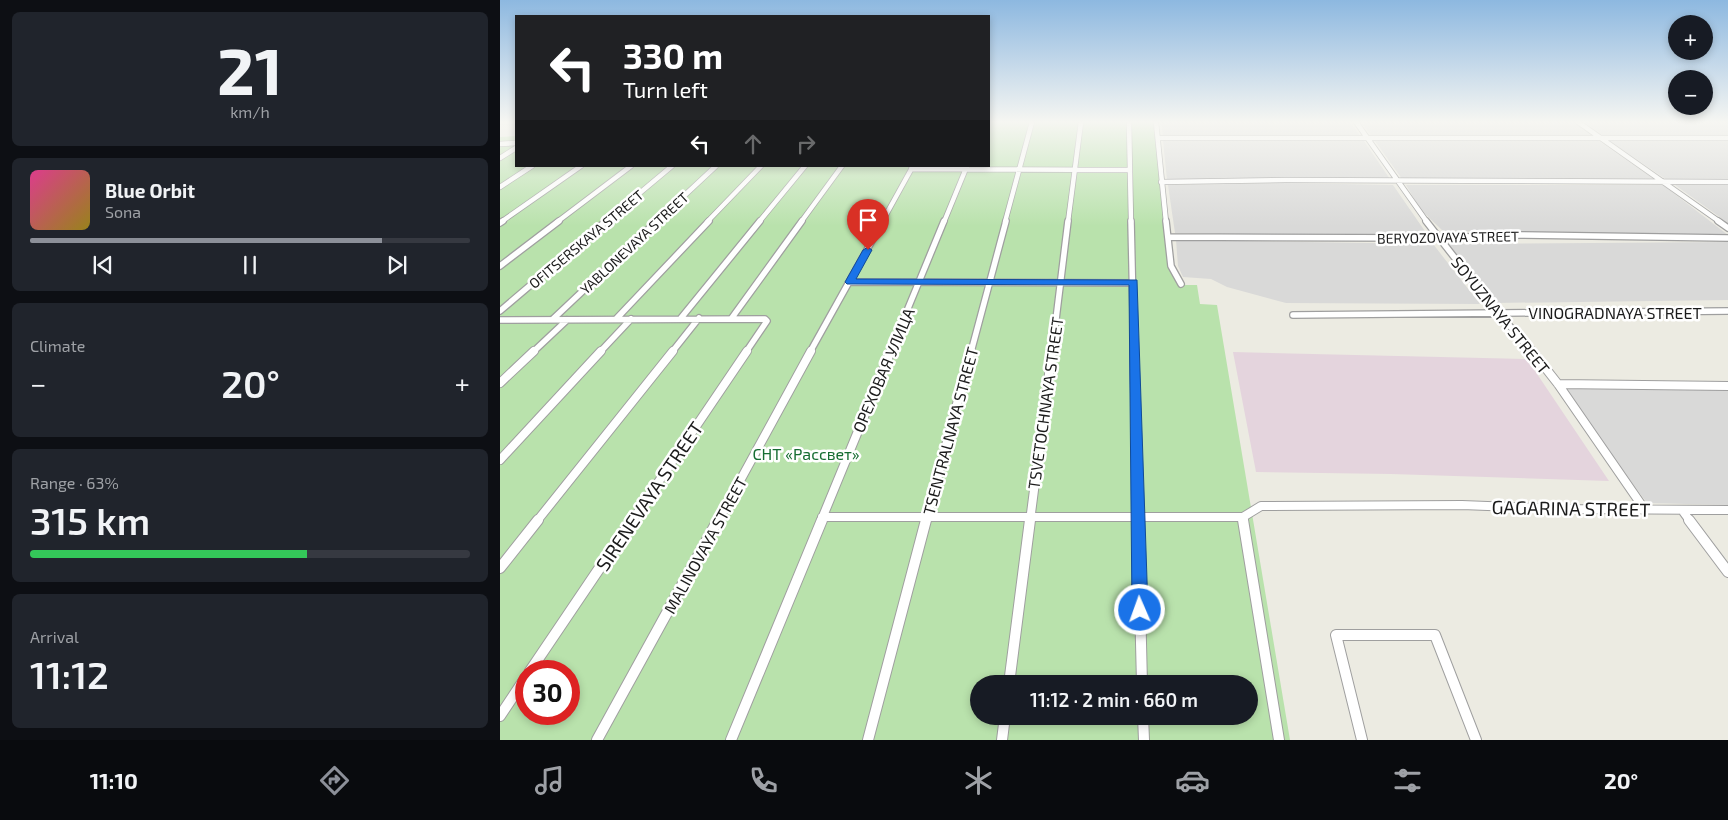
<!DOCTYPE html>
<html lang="en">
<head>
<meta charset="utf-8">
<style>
  :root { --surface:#171b24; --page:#20242c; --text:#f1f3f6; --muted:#9ea1a6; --line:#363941; --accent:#8c9099 }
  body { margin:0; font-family:"Exo 2",sans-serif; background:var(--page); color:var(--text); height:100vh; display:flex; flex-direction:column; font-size:19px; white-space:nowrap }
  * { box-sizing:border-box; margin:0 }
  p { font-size:16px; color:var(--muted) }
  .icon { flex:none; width:28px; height:28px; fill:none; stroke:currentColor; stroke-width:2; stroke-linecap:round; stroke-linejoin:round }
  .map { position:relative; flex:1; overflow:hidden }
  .drawer { display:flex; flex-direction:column; gap:12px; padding:12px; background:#0d0f14; width:500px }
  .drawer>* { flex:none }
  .banner { position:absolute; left:15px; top:15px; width:475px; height:152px; border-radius:0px; box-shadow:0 2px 8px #0003; background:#202124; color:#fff; overflow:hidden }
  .tools { position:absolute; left:1168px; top:15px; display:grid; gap:10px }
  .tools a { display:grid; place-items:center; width:45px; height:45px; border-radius:50%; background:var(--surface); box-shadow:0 2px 8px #0003; font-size:25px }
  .speed { position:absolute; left:15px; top:660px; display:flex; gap:10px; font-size:25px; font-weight:700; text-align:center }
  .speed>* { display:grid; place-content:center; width:65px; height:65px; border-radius:50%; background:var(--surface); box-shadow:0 2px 8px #0003; line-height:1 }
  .speed .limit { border:8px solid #d22; background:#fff; color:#111 }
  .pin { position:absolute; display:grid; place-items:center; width:42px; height:42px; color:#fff; margin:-51px -21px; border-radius:50% 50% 50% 0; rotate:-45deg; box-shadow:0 0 5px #0007 }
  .pin .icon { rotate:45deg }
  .me { position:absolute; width:55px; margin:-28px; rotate:358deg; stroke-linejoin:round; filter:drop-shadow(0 0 4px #0008) }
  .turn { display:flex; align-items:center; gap:18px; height:105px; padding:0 25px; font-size:22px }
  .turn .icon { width:65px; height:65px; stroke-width:2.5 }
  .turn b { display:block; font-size:35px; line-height:42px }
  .lanes { display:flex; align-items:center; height:48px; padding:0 25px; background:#0003; justify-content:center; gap:25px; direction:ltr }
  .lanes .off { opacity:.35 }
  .big { font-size:38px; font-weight:600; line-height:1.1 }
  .drawer .tile { flex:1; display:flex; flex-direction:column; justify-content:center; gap:8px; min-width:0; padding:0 18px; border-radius:8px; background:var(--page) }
  .drawer .dial { align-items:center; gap:0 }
  .dial b { font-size:65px; line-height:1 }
  .song { display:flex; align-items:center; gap:15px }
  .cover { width:60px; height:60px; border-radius:8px; background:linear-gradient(135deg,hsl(330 70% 55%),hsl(50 70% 35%)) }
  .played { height:5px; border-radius:2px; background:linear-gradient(90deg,var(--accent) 80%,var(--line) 80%) }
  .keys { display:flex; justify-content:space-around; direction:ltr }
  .heat { display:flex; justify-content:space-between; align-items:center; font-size:28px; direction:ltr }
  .charge { height:8px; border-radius:4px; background:linear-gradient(90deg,#34c759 63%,var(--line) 0) }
  .trip { position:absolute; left:470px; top:675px; width:288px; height:50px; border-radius:25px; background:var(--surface); box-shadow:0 2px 8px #0003; font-weight:600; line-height:50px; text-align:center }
  .dock { display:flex; height:80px; justify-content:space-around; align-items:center; background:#090b0e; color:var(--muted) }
  .dock .icon { width:35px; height:35px }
  .dock .on { color:var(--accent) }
  .dock b { font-size:22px; color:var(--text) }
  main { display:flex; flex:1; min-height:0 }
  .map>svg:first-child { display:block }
</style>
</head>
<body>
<main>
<section class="drawer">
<div class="tile dial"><b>21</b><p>km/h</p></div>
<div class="tile">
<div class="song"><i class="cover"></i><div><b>Blue Orbit</b><p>Sona</p></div></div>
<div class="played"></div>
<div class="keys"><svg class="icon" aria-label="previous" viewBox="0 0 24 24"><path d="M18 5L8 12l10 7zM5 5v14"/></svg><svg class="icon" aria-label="pause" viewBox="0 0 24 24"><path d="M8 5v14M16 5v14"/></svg><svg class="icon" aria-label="next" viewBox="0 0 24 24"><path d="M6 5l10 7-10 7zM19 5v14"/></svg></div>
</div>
<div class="tile"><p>Climate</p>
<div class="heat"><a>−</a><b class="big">20°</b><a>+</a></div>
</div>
<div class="tile"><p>Range · 63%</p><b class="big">315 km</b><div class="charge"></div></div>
<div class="tile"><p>Arrival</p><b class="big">11:12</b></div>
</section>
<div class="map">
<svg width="1228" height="740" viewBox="0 0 1228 740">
  <rect width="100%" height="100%" fill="#ecebe2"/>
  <!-- residential -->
  <path fill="#d9d9d8" d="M661,122h189l11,15 -198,-1z
    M861,122h212l20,14 -221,1z
    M1084,122h144v14h-124z
    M663,140l201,1 26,38 -105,-1 -118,2z
    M875,141h224l56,39 -253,-1z
    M1110,141h118v39h-61z
    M787,183l106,2 36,52 -254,-4 -7,-48z
    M906,185h257l65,50 -285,-4 -23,-22z
    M1175,185h53v38z
    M676,240l257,4 47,60 -194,-1 -59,-16 -16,-8 -28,-2 -5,-11z
    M1228,242v58l-233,3 -48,-59z
    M1065,387l163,2v116l-81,-2 -84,-113z"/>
  <!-- industrial -->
  <path fill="#e4d4dd" d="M733,352l294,7 82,122 -218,-7 -135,-2z"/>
  <!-- grass -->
  <path fill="#b9e2ac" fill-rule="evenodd" d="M489,122h167l15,144 10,19h16l3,19 17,1 73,435h-790v-603l16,-1v30h473zM26,671h43v43h-43zM479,684h270v32h-270z"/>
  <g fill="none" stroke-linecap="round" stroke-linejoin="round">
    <!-- minor-far3 casing -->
    <g stroke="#9f9f9f" stroke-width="6">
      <path id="minor-far3" d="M629,122l2,100
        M656,122l10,100
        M856,122l71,100
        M1078,122l142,100
        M658,138h570
        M0,144l16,-1
        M0,158l16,-10
        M411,169l219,1
        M661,182l125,-2 442,2
        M0,187l32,-21
        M1,222l80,-56
        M57,222l74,-56
        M105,222l67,-56
        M156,222l60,-56
        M207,222l54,-56
        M259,222l46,-56
        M301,222l41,-56
        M382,222l31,-56
        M444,222l23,-56
        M505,222l27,-100
        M568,222l13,-100"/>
    </g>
    <!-- minor-far2 casing -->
    <g stroke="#9f9f9f" stroke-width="8">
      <path id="minor-far2" d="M631,221l3,131
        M666,221l5,45 10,18
        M926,221l71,91 36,40
        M1218,221l10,7
        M0,223l3,-2
        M668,237l270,1 82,-3 208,3
        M0,266l59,-45
        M350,282l283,1
        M0,311l106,-90
        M793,315l435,-4
        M117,318l92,-97
        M181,318l79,-97
        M53,319l104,-98
        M231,319l71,-98
        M0,320l265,-1 2,2 -21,31
        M33,352l34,-32
        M100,352l31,-33
        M172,352l27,-34
        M310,352l73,-131
        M390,352l54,-131
        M471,352l35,-131
        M552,352l16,-131"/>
    </g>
    <!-- minor-far1 casing -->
    <g stroke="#9f9f9f" stroke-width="10">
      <path id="minor-far1" d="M634,351l4,170
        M1032,351l26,33 87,126
        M0,383l34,-32
        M1058,384l170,2
        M0,460l101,-109
        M1182,510l8,11
        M322,517h421l18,-11 201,-1 104,4 162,1
        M743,517l1,4
        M37,521l136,-170
        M132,521l115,-170
        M218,521l93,-170
        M321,521l70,-170
        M426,521l45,-170
        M530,521l22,-170"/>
    </g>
    <!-- minor casing -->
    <g stroke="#9f9f9f" stroke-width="12">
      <path id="minor" d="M638,520l4,164
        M743,520l36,220
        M1189,520l39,52
        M0,568l38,-48
        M30,671l102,-151
        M509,684l21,-164
        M0,716l26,-39
        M643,716l1,24
        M97,740l121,-220
        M231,740l91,-220
        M368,740l58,-220
        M502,740l3,-24
        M862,740l-26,-105h99l41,105"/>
    </g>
    <!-- minor-far3 -->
    <use href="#minor-far3" stroke="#fff" stroke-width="4.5"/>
    <!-- minor-far2 -->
    <use href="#minor-far2" stroke="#fff" stroke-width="5.5"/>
    <!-- minor-far1 -->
    <use href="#minor-far1" stroke="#fff" stroke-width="8"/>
    <!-- minor -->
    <use href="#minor" stroke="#fff" stroke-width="10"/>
  </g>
  <!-- sky -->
  <linearGradient id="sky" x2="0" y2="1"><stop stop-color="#8db8e0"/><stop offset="0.54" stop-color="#f6f6f2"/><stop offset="1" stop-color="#f6f6f2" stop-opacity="0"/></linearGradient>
  <rect width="1228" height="226" fill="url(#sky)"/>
  <!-- route -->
  <path fill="#1a73e8" stroke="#114b97" d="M368,247l4,3 -16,29 281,1 11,330 -2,6 -6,2 -6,-2 -2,-6 -3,-325 -282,-1 -2,-2 18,-32z"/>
  <g text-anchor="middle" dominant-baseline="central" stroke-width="5" stroke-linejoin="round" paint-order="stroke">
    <!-- far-street labels -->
    <g font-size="14" fill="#1b1b1b" stroke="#fff">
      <text transform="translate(948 237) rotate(-1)">BERYOZOVAYA STREET</text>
      <text transform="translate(86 239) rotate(-40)">OFITSERSKAYA STREET</text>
      <text transform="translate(134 243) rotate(-43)">YABLONEVAYA STREET</text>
    </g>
    <!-- street labels -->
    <g font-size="16" fill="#1b1b1b" stroke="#fff">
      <text x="1115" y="312">VINOGRADNAYA STREET</text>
      <text transform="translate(1001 315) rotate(51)">SOYUZNAYA STREET</text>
      <text transform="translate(383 370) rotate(-67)">ОРЕХОВАЯ УЛИЦА</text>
      <text transform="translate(545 403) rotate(-82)">TSVETOCHNAYA STREET</text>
      <text transform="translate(450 431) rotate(-75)">TSENTRALNAYA STREET</text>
      <text transform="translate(205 545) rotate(-61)">MALINOVAYA STREET</text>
    </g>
    <!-- park labels -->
    <g font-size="16" fill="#166d32" stroke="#fff">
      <text x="306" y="453">СНТ «Рассвет»</text>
    </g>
    <!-- near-street labels -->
    <g font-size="19" fill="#1b1b1b" stroke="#fff">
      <text transform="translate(149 496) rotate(-56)">SIRENEVAYA STREET</text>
      <text transform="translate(1071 508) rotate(1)">GAGARINA STREET</text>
    </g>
  </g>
</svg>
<div class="tools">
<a>+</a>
<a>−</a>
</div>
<div class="speed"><div class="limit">30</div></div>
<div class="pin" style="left:368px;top:250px;background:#d93025"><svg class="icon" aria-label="arrive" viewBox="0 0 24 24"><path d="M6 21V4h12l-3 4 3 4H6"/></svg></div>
<svg class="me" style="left:640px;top:610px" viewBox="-20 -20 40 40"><circle r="17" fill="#1a73e8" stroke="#fff" stroke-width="3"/><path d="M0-11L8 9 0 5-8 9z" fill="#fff"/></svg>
<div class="trip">11:12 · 2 min · 660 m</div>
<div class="banner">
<div class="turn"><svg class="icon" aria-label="left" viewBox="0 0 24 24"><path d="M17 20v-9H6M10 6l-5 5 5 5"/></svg><div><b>330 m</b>Turn left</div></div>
<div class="lanes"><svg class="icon" aria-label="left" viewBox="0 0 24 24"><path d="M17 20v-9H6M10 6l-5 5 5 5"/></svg><svg class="icon off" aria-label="ahead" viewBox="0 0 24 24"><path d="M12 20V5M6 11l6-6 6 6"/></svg><svg class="icon off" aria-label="right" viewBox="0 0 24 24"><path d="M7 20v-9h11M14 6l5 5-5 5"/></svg></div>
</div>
</div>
</main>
<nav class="dock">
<b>11:10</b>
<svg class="icon on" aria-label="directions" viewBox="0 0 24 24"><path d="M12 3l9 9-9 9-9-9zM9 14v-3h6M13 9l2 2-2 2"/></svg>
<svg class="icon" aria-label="music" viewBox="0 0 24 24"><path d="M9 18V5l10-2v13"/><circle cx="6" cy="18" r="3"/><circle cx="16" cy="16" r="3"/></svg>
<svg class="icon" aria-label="phone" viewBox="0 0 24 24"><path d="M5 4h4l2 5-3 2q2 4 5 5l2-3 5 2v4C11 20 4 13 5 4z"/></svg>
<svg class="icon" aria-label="climate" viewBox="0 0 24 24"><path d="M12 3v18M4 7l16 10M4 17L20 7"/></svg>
<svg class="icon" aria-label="car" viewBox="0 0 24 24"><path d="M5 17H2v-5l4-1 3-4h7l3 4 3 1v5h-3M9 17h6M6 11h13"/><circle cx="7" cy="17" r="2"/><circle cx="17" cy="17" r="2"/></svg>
<svg class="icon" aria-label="filters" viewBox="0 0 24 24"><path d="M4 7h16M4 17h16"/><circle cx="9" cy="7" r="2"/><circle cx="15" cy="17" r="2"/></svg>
<b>20°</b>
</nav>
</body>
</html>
